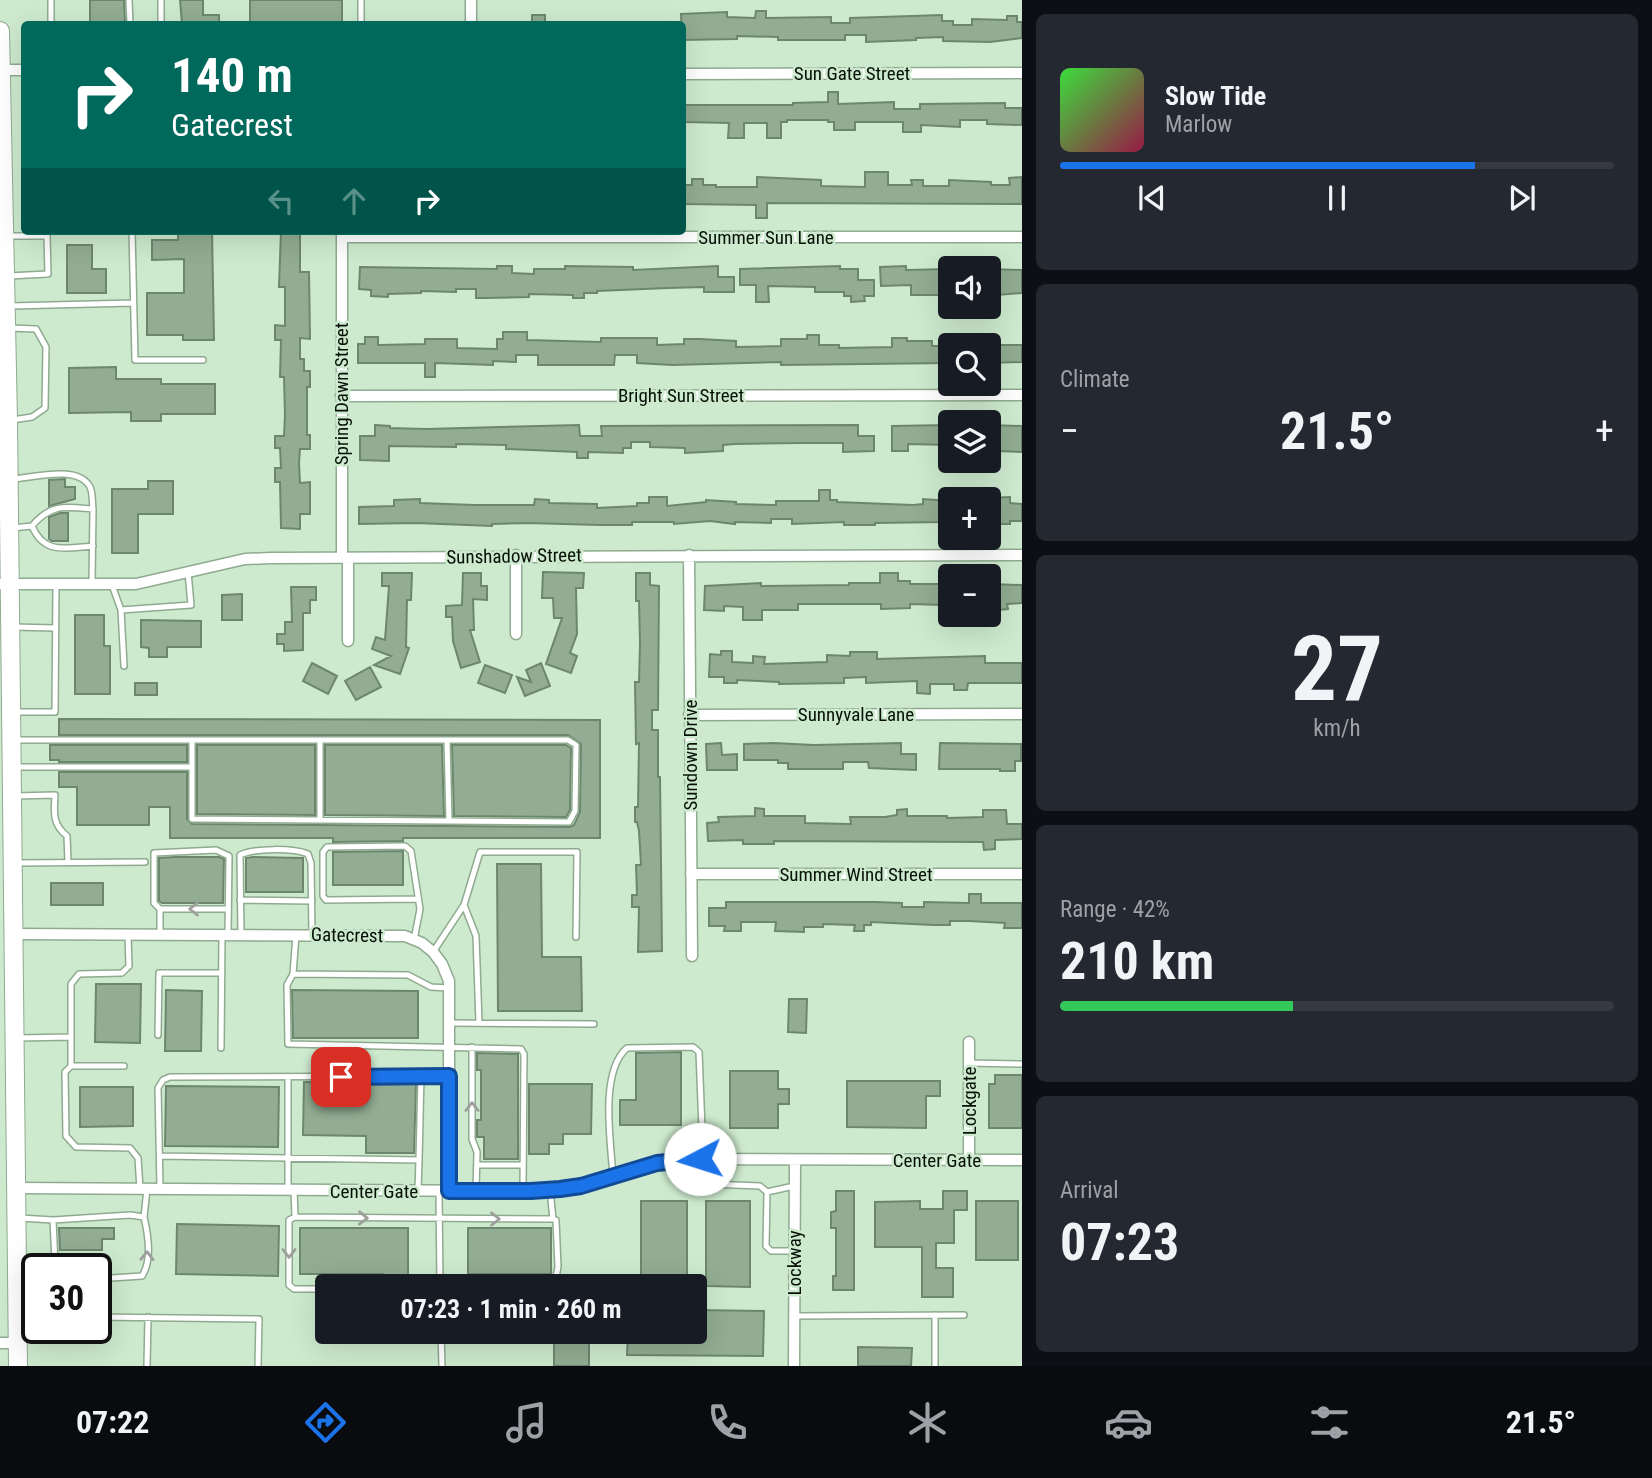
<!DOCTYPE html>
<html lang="en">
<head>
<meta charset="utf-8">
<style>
  :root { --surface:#171b24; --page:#242831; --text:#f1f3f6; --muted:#9ea1a6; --line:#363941; --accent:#1a73e8 }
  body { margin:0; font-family:"Roboto Condensed",sans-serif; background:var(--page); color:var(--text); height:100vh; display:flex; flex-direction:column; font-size:26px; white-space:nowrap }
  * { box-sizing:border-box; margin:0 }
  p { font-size:23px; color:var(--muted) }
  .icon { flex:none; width:38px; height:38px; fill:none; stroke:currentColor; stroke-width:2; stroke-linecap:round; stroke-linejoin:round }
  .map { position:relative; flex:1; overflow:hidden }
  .side { display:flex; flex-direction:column; gap:14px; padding:14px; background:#0d0f14; width:630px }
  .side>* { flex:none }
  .top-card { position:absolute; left:21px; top:21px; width:665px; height:214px; border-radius:7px; box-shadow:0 7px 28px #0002; background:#00695c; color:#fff; overflow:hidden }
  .buttons { position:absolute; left:938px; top:256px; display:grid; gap:14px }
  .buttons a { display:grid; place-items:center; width:63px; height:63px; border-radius:7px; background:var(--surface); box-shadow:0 7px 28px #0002; font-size:35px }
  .speed { position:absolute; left:21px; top:1253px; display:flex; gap:14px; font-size:35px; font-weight:700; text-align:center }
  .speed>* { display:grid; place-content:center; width:91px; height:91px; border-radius:50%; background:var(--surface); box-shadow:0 7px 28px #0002; line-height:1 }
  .speed .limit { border:4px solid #111; border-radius:10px; background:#fff; color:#111 }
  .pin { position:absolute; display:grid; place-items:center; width:60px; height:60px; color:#fff; margin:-30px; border-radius:14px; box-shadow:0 4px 10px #0006 }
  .me { position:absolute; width:77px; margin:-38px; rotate:265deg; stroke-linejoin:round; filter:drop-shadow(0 0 5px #0008) }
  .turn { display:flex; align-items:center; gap:24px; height:147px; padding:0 35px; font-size:32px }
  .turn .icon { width:91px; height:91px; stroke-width:2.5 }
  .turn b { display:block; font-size:49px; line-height:60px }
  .lanes { display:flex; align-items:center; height:66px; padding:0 35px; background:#0003; justify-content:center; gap:35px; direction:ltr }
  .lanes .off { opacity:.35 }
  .big { font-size:52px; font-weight:700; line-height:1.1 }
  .side .widget { flex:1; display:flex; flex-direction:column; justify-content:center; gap:10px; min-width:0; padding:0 24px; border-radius:10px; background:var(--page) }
  .side .dial { align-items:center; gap:0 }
  .dial b { font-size:91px; line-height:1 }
  .song { display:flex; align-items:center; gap:21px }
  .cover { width:84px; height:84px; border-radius:10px; background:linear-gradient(135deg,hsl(120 70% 55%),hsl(340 70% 35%)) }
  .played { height:7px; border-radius:4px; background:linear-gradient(90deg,var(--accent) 75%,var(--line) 75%) }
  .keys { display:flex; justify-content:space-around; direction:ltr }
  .heat { display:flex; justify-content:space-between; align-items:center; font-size:38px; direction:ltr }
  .charge { height:10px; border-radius:5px; background:linear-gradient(90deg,#34c759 42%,var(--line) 0) }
  .trip { position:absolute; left:315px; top:1274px; width:392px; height:70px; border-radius:7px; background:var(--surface); box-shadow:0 7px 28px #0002; font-weight:700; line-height:70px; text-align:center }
  .tab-bar { display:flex; height:112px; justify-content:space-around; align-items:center; background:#090b0e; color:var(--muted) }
  .tab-bar .icon { width:49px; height:49px }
  .tab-bar .active { color:var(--accent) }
  .tab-bar b { font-size:32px; color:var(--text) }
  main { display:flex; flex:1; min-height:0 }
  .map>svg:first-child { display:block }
</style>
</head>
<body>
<main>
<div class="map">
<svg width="1022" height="1366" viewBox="0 0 1022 1366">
  <rect width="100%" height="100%" fill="#cdeace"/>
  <!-- building -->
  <path fill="#92ad93" stroke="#6d876e" stroke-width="2" d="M90,0h34l1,24h-35z
    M180,0h23v15h16v9h-37z
    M250,0h92v24l-92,-1z
    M756,11h10v7l65,-1v6h19v-5l92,-3v6h11v4h19v-6l35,1v-4h10v6h5v16l-32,4 -47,-1v-4l-27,1v2l-50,2v-7h-21v5h-67v-3l-41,-1v3l-55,1 -1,-26 46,-2v5l28,1z
    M532,15h13v9h-13z
    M828,92h10v12l56,-2v7h26v-5l85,-1v5h17v17l-35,-1v-4h-27v7l-39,-2v7h-18v-10h-48v8h-21v-8h-6v-2h-41v2h-6v16h-14v-15h-23v15h-16l1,-15 -45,-1v-17h109v-2l35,-1z
    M865,172h23v13h24l-1,-5h12v6h26v-6l42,2v3h19l-1,-7 13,-1v27l-255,-1v15h-11v-13l-71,-1 -1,-19h8v-6h11v6h13v2h41v-10l64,3v6l44,1z
    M178,231h34l2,109h-31v-5h-36v-42h37v-34l-32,1v-20h26z
    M281,231h19v41h9l1,67 -10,-1v21h4v12h6v16h-3v48h3v14h-10l-1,14 1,20 10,-1v32h-10v15l-19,-1 -1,-46h-5v-14h6l-1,-20h-5v-12h9l1,-21 -1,-38h-4l1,-37h-6v-15l10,1v-39h-6z
    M67,245h25v24h14v24h-39z
    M497,266h15v7l22,1v-5h31v-3l68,1v3l85,-4v11h16v15h-30v-5l-36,1 -71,3v2h-13v5h-11v-3l-44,-1v3l-43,1h-10v-9h-20v3l-35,-1v2l-33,1v3l-17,-1v-6l-12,-1 1,-22 137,2z
    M840,266v3h18v11h16v16h-10l1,5 -14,1v-6h-7v-4h-29v-5l-47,-1 1,16h-13v-17h-16v-16z
    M906,266v4l44,-1v16h-9v10h-30v-10l-30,1 -1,-19z
    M989,269l33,1v23l-25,2v-9h-8z
    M503,332h24v8l74,2v-4h56v7l27,-1v-5h16l36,2v6l45,-1v-7h26v-4h12v10h20v3l53,-1v-9h15v3h25v5h18v17l-169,2v-3l-108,3 -36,-2v-8h-22l-1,10h-76v-10h-22v7l-23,-1v4l-58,-2v14h-10v-14h-67v-19h7v-7h13v8l47,-1v-5h32v9l40,1v-10h6z
    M989,345h33v17l-33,1z
    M116,367v12h45v5h54v30h-54v7h-30v-9l-62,1v-45z
    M375,425l15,1v2l36,1 153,-4 1,11h22l-1,-10 257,-1v11h16v15l-31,1v-9h-42l-66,1 -12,1v6l-38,2v-5l-35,-1v-5h-19v6h-8v5l-35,-1v6h-11v-6l-71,-3v-4l-50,-1v3l-67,-1v15l-29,-1v-24h15z
    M950,425v20l-42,-1v7h-16v-25z
    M989,425l33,1v26l-27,-1v-11h-6z
    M65,479v8h10v12l-26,7v-26z
    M148,481h25v33h-35v39h-26v-64h36z
    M819,490h11v10h7v2l76,3 10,-1v-5l27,2v17h-8v4l-67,1v2h-31v-3l-52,2v-5h-21v4l-36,-1v2l-25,-3 -36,3v-2h-42v3h-31l-74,-2 -35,1v2l-76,-3 -57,1v-17l35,-1v-6l26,-1v4l55,2h59l1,-6 14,1v3l48,1v4l40,-2v-3h12v-6h18v9l39,-4v-2l30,2v2l40,1v-4h43z
    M1010,497v6l12,1v17h-12v3h-11v-5h-10v-21z
    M60,513h8v28h-16l-3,-2v-22z
    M543,572l41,1 -1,15h-7l1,46 -7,19 7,3 -6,17 -25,-9 16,-46h-8l-1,-20h-11z
    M382,573h30l-1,27h-4l-1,47 3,1 -9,26 -26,-9 17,-9 -19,-7 4,-12 9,3 4,-54h-7z
    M463,573h18v13h6v14l-14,-1 1,31h-4l10,32 -19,6 -8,-27 -1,-24h-6v-11l16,-1z
    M636,573h14v12l9,1 -1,124h-6v20h6v47h2l2,174 -24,1 1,-45h-7v-12h5l-1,-30h5l-2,-34 -2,-9h-2v-15h3l1,-64 -3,1 -1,-62h4l1,-39 -1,-42h-3z
    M880,573h18v8h12v3h34v21l-34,-1v4l-29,1v-5h-83v6h-36v10h-19v-13l-19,-1v5l-20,-1 1,-24 56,-3v3l88,-1v-2h31z
    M989,584l33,1v18l-15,1 1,5 -10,1v-6h-9z
    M291,587h25v13h-6v13h-7v37l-19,1v-7h-7v-10h8v-12h7z
    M242,594v26h-20v-25z
    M75,615h29v31h6v48h-35z
    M141,620l60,1v26h-34v10h-18v-9l-8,-1z
    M721,651h11v11l21,1v-7l12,1 -1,7 63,-2v-7l23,1v-4h27v7l108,-3v7h37v20h-54l-1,7h-13v-6h-24v10l-13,-1v-12l-51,2v-6l-22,1v5l-65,1v-2l-42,-2v3h-13v-6h-15l1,-23 11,1z
    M312,663l25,13 -9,18 -25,-13z
    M541,663l9,23 -25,10 -8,-19 14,5 -5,-12z
    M485,665l27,10 -7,18 -27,-10z
    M370,667l11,20 -25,13 -11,-19z
    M135,683h22v12h-22z
    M59,719l541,1v118h-197v3l-70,1v-4h-163v-31h-21v18h-72v-38h-18v-15h128v47l5,5 378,3 4,-2 6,-13 1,-68 -13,-9h-509z
    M721,743l1,12 15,-1v16h-30l-1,-26z
    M773,743l41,2 87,-2v11h15v16l-47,-2 -1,-6h-25v7h-55v-6h-10v-3h-34v-16z
    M940,743l81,1v17h-6v10h-15v-2h-61z
    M50,745h137v17h-128v-2h-9z
    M197,745h118v70l-118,-1z
    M325,745h117l2,71 -119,-1z
    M452,745h114l5,3 -1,62 -4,7 -112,-1z
    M755,808l9,1v7h41v7l46,1 -1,-7h35l12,-2v-5l10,-1v7h40v2l36,-1v-7h23l1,14h15v15l-27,1v9l-11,1 -1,-8 -209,-1v3h-31v-4l-35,1 -1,-18 12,-1 -1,-5 37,-1z
    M333,852l70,-1v34h-70z
    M175,857h44l5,2 -1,44h-61l-3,-2v-43z
    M253,857l50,1v34h-57v-34z
    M497,864h44l1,93h39l1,54h-84z
    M51,883h52v22h-52z
    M969,894h12v9h41v25h-18l1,-5 -36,-2h-19v4h-17l-62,-3v3h-7v6h-10l1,-6 -32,-1v3h-19v5l-29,-1 1,-9h-35v9h-17l1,-5h-16v-18h17v-6h149l27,1v4h22v-5l45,1z
    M96,984h45l-1,59 -45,-1z
    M166,990l36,1 -1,60h-36z
    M292,990l126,1v47h-125z
    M789,999h18l-1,34 -18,-1z
    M681,1052v73h-61v-25h16v-47z
    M477,1053l41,1v105h-34v-22h-7v-17h4v-50h-4z
    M730,1071h48v18h11v15h-11v24h-48z
    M995,1075h27v53h-33v-44h6z
    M847,1081h93v15h-14v32l-79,-1z
    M304,1082l112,1 -2,70h-48v-17l-63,-1z
    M529,1084h63l-1,50h-28v10h-14v10h-20z
    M166,1086l113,1 -1,60 -113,-1z
    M80,1087h53v39l-53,1z
    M836,1191h18v99h-21v-14h3v-48h-5v-16l5,-1z
    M943,1191h24v19h-13v33h-18v25h17v29h-31v-50h-47v-45l45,-1v8h23z
    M641,1201h46v85h-46z
    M706,1201h44v86l-44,-1z
    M976,1201h42v59h-42z
    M177,1224l102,2 -1,50 -102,-2z
    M59,1228h55v11h-12v11h-42z
    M300,1228h108v57h-25v-11h-83z
    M468,1228h83v46h-83z
    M695,1310l69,1 -1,45 -136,-1 1,-23h67z
    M554,1337h35v29h-35z
    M858,1347l54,1 -1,18h-53z"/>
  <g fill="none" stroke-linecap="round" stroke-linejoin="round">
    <!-- lane casing -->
    <g stroke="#8faa90" stroke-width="8">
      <path id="lane" d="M51,0v24
        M129,0l1,24
        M161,0v24
        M361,24v-24
        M132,231l3,129h68
        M7,236h40l1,38 -40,2
        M10,306l123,-3
        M9,328l27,1 10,18 -1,61 -13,9 -20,3
        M12,479c20,-1 66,-15 78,8 3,6 2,15 3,22
        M32,526c12,29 34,22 61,20
        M12,528l20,-2c19,-23 34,-19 61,-17l-1,74
        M112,585l9,25 3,56
        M121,610l70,-5 -3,-33
        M13,627l42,1
        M14,712h41l1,-127
        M14,740h554l8,5 -1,66 -6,11 -377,-3v-52h-177
        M447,740l2,81
        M192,767v-27
        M15,796l40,-1c-1,17 -3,29 12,41l1,26
        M320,820v-80
        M16,863l129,-1
        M240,900l72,1
        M464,905l12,31 3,87
        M160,909h68
        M160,934v-25l-6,-6v-50l62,-3 13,6 -1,79
        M241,935l-1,-80c15,-7 53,-7 68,-1l3,9 1,72
        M414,940l6,-31 -9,-58 -6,-5 -78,1 -4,5v44l3,4 92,-1
        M433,952l31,-47 16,-53h97l-1,85
        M293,974l3,-39
        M449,988l-18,-1 -23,-12 -115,-1 -6,11 1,59 233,5 3,5 -1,136
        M450,1023l144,1
        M158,1035l1,-62h63
        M18,1038l53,-1
        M472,1047v92l5,13 -1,39
        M221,1048l1,-114
        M969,1063l53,1
        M71,1066v-82l8,-10 43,-1 7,-7 -1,-31
        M124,1066h-53l-6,6 1,64 10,11 54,1 8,10 2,31
        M160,1156l259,4 -1,31
        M419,1160l2,-84
        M477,1165h46
        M613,1177c-2,-34 -14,-105 14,-129l66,-1 6,5 5,128 5,4 51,2 7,6 -1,54 5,5h23
        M160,1187l-2,-99 5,-8 7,-3 279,-1
        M288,1189v-112
        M294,1190l1,27 -6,3v65l5,4h33
        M439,1191l1,95
        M767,1192l27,-6
        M144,1217l3,-28
        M295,1217l258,2
        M20,1218l33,2 77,-5 14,2c4,17 8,44 -2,59l-46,3
        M53,1220l2,43
        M21,1261c14,-1 29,-5 38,8
        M440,1283l105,1 10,-2 3,-15 -2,-47 -3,-1 -3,-29
        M935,1315v51
        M794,1316l170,-1
        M20,1317h17
        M96,1317l163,2 -1,47
        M441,1332l1,34
        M147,1366l1,-49"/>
    </g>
    <!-- street casing -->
    <g stroke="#8faa90" stroke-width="13">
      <path id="street" d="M471,24v-24
        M1,70h23
        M682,74l340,-1
        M342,232v326
        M342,237h680
        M341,396l681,-1
        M689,555l3,401
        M348,558v83
        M0,584h136l109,-25 26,-1 751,-3
        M516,634v-79
        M689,715l333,-1
        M691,874h331
        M14,934l391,2 17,7 11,9 9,12 7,17v210
        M969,1160v-118
        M16,1188l515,3 50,-5 76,-23 43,-4 322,1
        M0,1343h17
        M794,1366l1,-206"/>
    </g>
    <!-- primary casing -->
    <g stroke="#8faa90" stroke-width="20">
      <path id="primary" d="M0,31l8,389 10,946"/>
    </g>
    <!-- lane -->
    <use href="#lane" stroke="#fff" stroke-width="5"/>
    <!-- street -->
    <use href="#street" stroke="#fff" stroke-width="10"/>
    <!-- primary -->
    <use href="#primary" stroke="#fff" stroke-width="18"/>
  </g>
  <!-- one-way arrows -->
  <defs><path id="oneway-chevron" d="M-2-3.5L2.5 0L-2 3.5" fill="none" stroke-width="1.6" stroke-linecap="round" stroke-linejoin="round" transform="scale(1.75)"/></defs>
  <g stroke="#9c9f9c">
    <use href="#oneway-chevron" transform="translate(194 909) rotate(180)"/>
    <use href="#oneway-chevron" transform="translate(472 1107) rotate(-90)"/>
    <use href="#oneway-chevron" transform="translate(363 1218) rotate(1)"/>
    <use href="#oneway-chevron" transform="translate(495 1219)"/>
    <use href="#oneway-chevron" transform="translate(289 1253) rotate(90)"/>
    <use href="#oneway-chevron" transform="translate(147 1256) rotate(-89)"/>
  </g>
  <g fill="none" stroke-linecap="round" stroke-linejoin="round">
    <!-- route casing -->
    <g stroke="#114b97" stroke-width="18">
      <path id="route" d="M341,1077l108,-1v115h82l29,-2 21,-3 76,-23 43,-4"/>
    </g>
    <!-- route -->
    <use href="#route" stroke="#1a73e8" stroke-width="12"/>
  </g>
  <g text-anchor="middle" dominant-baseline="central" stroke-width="5" stroke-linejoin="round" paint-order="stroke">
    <!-- street labels -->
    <g font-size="19" fill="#071007" stroke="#cdeace">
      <text x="852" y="73">Sun Gate Street</text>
      <text x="766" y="237">Summer Sun Lane</text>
      <text transform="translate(341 394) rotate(-90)">Spring Dawn Street</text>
      <text x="681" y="395">Bright Sun Street</text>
      <text transform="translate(514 556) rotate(-1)">Sunshadow Street</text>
      <text x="856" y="714">Sunnyvale Lane</text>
      <text transform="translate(690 755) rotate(-90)">Sundown Drive</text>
      <text x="856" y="874">Summer Wind Street</text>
      <text transform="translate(347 935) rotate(1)">Gatecrest</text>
      <text transform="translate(969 1101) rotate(-90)">Lockgate</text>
      <text x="937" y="1160">Center Gate</text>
      <text x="374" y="1191">Center Gate</text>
      <text transform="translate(794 1263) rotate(-90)">Lockway</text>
    </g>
  </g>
</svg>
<div class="buttons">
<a><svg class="icon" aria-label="sound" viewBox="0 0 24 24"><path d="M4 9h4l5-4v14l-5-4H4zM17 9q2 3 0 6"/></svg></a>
<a><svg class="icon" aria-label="search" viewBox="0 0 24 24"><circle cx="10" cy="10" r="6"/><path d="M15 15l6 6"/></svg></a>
<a><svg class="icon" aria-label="layers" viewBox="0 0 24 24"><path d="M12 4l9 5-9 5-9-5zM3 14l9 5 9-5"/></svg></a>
<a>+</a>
<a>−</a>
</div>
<div class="speed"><div class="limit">30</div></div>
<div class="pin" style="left:341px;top:1077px;background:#d93025"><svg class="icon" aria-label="arrive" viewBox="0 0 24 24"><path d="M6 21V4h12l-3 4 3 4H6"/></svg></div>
<svg class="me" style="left:700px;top:1159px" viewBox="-20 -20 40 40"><circle r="19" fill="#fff"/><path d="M0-13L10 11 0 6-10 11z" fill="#1a73e8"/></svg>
<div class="trip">07:23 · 1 min · 260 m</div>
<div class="top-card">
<div class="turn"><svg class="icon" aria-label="right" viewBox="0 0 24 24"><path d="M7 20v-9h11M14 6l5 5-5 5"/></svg><div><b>140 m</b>Gatecrest</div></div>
<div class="lanes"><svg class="icon off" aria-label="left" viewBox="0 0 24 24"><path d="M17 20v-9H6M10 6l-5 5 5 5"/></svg><svg class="icon off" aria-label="ahead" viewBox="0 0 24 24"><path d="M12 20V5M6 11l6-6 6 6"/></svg><svg class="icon" aria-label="right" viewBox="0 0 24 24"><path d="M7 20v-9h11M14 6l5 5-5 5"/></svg></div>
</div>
</div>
<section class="side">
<div class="widget">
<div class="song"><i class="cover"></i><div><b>Slow Tide</b><p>Marlow</p></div></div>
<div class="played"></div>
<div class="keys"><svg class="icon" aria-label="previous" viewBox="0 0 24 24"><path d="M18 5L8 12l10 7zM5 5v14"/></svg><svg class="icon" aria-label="pause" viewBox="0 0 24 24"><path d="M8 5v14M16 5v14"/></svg><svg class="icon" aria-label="next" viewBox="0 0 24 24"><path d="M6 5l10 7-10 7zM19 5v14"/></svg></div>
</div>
<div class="widget"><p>Climate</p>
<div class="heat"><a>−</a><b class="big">21.5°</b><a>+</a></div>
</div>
<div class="widget dial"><b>27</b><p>km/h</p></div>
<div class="widget"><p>Range · 42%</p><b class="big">210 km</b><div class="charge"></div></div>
<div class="widget"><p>Arrival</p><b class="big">07:23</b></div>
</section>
</main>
<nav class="tab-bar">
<b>07:22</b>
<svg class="icon active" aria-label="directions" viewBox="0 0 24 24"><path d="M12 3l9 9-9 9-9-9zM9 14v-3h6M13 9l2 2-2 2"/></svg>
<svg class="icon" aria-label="music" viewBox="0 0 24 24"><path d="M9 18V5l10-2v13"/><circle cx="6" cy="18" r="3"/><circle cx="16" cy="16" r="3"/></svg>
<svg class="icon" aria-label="phone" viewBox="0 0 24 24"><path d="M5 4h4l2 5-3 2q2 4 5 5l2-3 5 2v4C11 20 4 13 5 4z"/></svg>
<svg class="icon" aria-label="climate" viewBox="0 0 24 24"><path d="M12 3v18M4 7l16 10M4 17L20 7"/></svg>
<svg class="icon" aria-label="car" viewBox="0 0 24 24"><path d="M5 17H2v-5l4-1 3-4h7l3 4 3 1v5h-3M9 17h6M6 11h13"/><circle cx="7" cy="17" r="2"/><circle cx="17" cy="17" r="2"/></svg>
<svg class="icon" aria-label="filters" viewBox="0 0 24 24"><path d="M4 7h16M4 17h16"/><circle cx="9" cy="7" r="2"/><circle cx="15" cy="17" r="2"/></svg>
<b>21.5°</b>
</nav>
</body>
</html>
